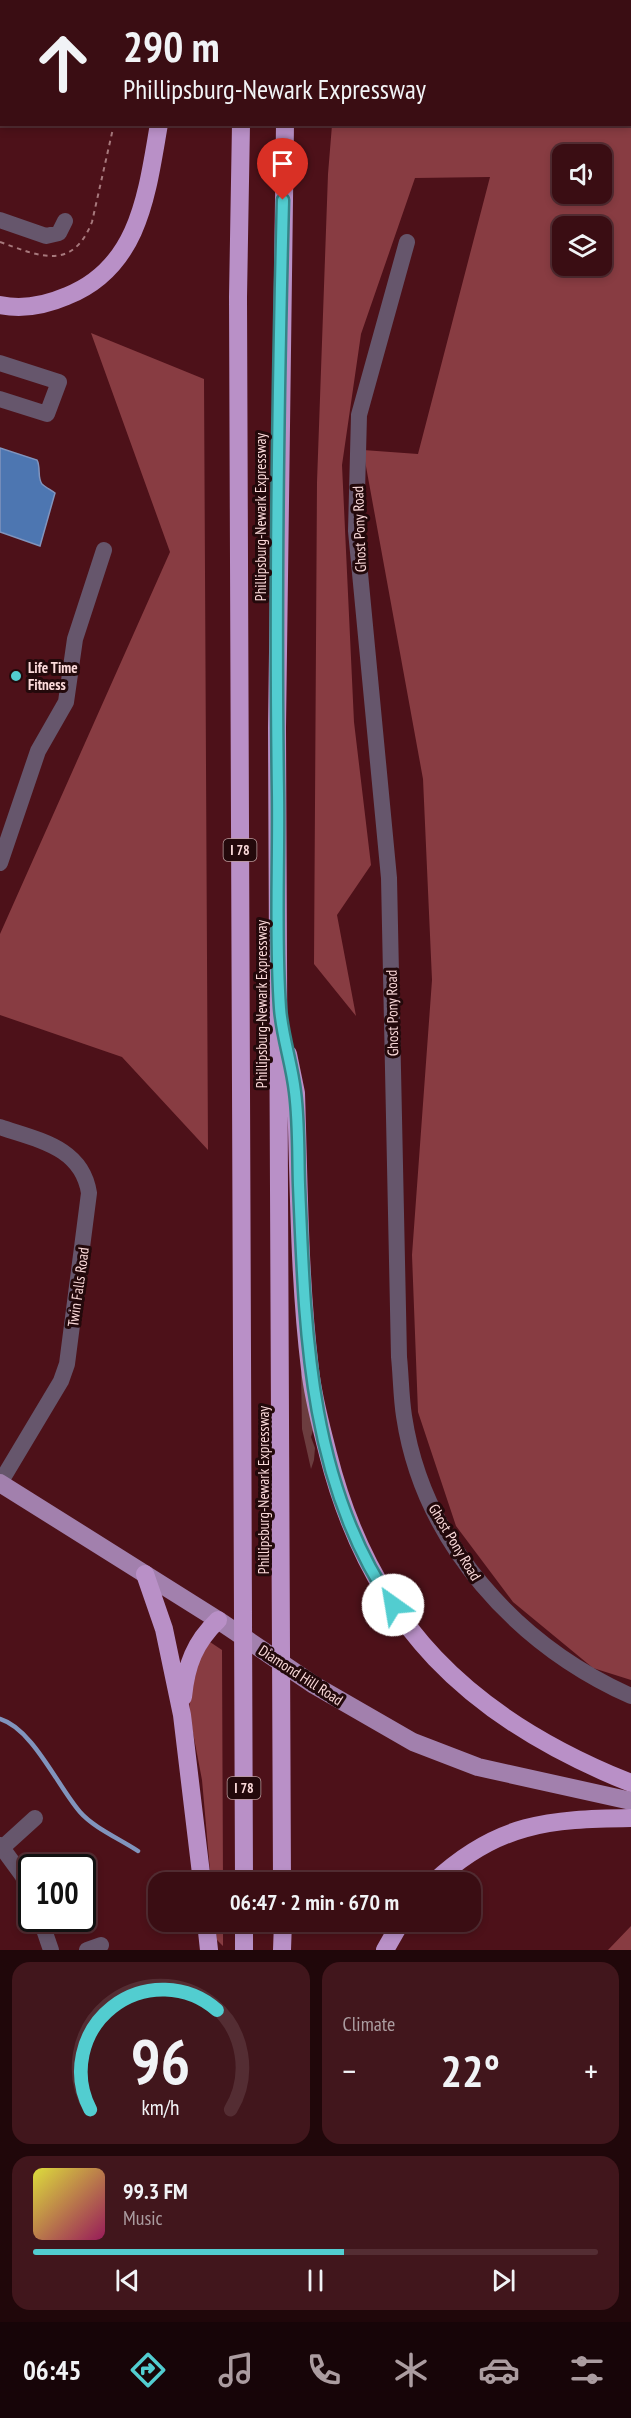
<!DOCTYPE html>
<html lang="en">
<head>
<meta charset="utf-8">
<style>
  :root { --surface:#3a0d13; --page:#41161c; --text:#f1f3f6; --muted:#ab9ca0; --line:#542d33; --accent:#52cdd0 }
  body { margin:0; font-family:"PT Sans Narrow",sans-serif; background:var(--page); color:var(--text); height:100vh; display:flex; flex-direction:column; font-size:22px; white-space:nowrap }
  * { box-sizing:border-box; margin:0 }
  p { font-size:20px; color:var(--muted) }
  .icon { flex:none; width:33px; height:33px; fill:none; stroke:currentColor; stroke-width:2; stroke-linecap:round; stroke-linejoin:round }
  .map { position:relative; height:1950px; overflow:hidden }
  .panel { display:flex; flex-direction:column; gap:12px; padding:12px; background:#20070a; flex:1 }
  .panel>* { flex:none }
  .hud { position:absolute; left:0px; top:0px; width:632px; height:126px; box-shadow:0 3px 9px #0003,0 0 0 2px var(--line); background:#3a0d13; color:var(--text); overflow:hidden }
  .fabs { position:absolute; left:552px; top:144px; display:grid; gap:12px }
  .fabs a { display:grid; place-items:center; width:60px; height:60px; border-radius:12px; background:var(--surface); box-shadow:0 3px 9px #0003,0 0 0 2px var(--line); font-size:30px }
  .speed { position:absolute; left:18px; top:1854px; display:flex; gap:12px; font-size:30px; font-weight:700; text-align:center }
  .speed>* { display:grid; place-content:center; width:78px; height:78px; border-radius:50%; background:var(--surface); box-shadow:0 3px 9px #0003,0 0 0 2px var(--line); line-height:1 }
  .speed .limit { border:3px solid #111; border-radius:9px; background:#fff; color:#111 }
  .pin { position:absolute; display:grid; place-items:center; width:51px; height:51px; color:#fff; margin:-62px -26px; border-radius:50% 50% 50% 0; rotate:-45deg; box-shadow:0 0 6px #0007 }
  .pin .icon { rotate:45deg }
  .me { position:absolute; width:66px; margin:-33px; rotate:328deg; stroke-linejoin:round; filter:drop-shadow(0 0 4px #0008) }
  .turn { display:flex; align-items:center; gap:21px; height:126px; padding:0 24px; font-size:27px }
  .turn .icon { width:78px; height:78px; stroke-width:2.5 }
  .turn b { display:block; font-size:42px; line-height:51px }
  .big { font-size:45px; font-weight:700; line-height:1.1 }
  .panel .widget { flex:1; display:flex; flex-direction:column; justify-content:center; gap:9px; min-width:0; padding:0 21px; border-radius:18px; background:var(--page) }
  .panel .dial { align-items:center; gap:0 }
  .dial svg { height:156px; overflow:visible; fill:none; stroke:var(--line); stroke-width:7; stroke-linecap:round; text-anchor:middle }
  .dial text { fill:var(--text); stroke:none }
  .song { display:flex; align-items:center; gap:18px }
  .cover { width:72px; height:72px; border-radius:9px; background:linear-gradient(135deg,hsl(60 70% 55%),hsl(330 70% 35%)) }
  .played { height:6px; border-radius:3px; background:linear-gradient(90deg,var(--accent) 55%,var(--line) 55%) }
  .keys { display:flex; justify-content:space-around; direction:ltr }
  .heat { display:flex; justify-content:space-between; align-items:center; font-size:33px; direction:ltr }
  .panel .tiles { flex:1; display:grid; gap:12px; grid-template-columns:1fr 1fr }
  .widget:last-child { grid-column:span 2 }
  .trip { position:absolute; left:148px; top:1872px; width:333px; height:60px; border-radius:18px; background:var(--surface); box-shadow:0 3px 9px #0003,0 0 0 2px var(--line); font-weight:700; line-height:60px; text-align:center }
  .menu { display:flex; height:96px; justify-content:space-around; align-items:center; background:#170508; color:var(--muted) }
  .menu .icon { width:42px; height:42px }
  .menu .selected { color:var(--accent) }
  .menu b { font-size:27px; color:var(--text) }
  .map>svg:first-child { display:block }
</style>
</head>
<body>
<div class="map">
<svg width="631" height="1950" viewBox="0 0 631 1950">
  <rect width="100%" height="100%" fill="#4d1119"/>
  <!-- green -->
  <path fill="#6c3d3f" d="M301,1370l13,57 -3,10 4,11 -1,12 -3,9 -9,-40z"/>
  <!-- forest -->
  <path fill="#883c42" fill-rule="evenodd" d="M345,0h286v1680l-38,-12 -80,-66 -57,-76 -38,-114 -6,-157 20,-275 -9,-201 -60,-329 55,4 72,-277 -75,1 -54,156 -19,131 12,257 17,143 -34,50 19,101 -42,-52 3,-482 11,-308 4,-49 298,-1v-122zM562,154h40v40h-40zM562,226h40v40h-40z
    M91,333l113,46 4,771 -86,-93 -122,-42v-81l170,-382z
    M210,1642l12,8 1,232h-12l-9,-102 -12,-63 -1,-29 5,-20z
    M215,1922h8v24l-6,-6z
    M631,1926v24h-23z"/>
  <!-- water -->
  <path fill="#4d76b1" stroke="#8194bd" stroke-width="1.5" d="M0,448l37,12c4,7 0,18 5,24 3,3 9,6 13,9l-15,53 -40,-14z"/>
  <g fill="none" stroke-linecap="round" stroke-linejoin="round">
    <!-- stream -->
    <path stroke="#8194bd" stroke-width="4.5" d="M0,1719c33,10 58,68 80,93 14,16 40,27 58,39"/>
    <!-- path -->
    <path stroke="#a7797d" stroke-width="2" stroke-dasharray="4.5 4.5" stroke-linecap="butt" d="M143,2v-2
      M0,242c39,14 72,30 92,-20l22,-98"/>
    <!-- minor -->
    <path stroke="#66566c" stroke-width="16" d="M0,220l46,16 13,-3 6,-12
      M407,242l-48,173 -3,116 33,347 10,479c2,19 2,40 5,59 19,127 113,229 227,280
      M0,363l59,19 -12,32 -47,-15
      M0,863l38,-112 28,-49 9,-63 29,-89
      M0,1127c38,13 82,20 89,66l-22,171 -6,17 -61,102
      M0,1845l22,30 10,20
      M3,1847l32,-29
      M82,1908l6,-2
      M40,1918l11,32
      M87,1950l14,-5"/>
    <!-- major -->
    <path stroke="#a280ad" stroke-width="18" d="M0,1483l218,137 96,65 99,57 65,25 153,34"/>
    <!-- highway -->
    <path stroke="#b990c7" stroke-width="18" d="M179,2v-2
      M249,2v-2
      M293,2v-2
      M241,124l-3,173 6,1585
      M0,305c23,5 46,0 67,-9 73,-29 80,-104 92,-172
      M288,1054l8,39c3,92 3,185 14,276 3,29 11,57 18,85 43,170 142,265 303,329
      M145,1574l19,55 18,86 20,167
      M183,1697c3,-32 12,-55 35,-77
      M282,1882l-5,-1154 8,-604
      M434,1882c63,-59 115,-63 197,-64
      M206,1922l3,28
      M244,1950v-28
      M282,1950l1,-28
      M385,1950l16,-28"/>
  </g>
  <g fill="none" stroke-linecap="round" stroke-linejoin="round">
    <!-- route casing -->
    <g stroke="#358587" stroke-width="15">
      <path id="route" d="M283,200c-5,197 -8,396 -5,593 1,72 -3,144 2,215 2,28 12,56 15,84 4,31 3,63 4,93 6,144 9,297 94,420"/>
    </g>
    <!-- route -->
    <use href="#route" stroke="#52cdd0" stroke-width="10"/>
  </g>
  <!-- markers -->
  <circle fill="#52cdd0" stroke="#23090b" stroke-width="2" cx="16" cy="676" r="6"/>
  <g text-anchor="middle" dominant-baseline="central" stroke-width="6" stroke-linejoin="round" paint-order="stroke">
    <!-- shield labels -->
    <g fill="#23090b" stroke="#ba9b9c" stroke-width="1.5">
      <rect x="223.5" y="839" width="33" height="22" rx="4.5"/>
      <rect x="227.5" y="1777" width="33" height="22" rx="4.5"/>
    </g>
    <g font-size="14" font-weight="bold" fill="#fbdada">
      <text x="240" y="850">I 78</text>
      <text x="244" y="1788">I 78</text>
    </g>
    <!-- street labels -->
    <g font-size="15" fill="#fbdada" stroke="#23090b">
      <text transform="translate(260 517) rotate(-90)">Phillipsburg-Newark Expressway</text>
      <text transform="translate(359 529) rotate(-92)">Ghost Pony Road</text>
      <text transform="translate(261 1004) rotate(-90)">Phillipsburg-Newark Expressway</text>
      <text transform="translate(392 1013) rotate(-91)">Ghost Pony Road</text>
      <text transform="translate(78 1287) rotate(-82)">Twin Falls Road</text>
      <text transform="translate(263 1490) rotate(-90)">Phillipsburg-Newark Expressway</text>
      <text transform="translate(455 1542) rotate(59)">Ghost Pony Road</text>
      <text transform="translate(301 1675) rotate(33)">Diamond Hill Road</text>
    </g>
    <!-- poi labels -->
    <g font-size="15" font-weight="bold" fill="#fbdada" stroke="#23090b" text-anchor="start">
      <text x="28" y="667">Life Time<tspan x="28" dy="17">Fitness</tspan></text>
    </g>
  </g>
</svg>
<div class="fabs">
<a><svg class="icon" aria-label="sound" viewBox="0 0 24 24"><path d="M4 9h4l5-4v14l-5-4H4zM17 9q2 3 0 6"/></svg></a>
<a><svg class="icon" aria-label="layers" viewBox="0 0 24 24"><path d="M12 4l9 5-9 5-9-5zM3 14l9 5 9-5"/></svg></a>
</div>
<div class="speed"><div class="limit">100</div></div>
<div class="pin" style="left:283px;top:200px;background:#d93025"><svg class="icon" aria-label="arrive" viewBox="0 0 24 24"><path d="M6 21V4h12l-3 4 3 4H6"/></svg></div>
<svg class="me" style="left:393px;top:1605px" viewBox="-20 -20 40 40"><circle r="19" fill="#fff"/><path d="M0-13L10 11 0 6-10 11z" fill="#52cdd0"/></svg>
<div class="trip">06:47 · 2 min · 670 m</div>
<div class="hud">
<div class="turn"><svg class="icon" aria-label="ahead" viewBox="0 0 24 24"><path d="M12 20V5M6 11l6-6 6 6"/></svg><div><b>290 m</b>Phillipsburg-Newark Expressway</div></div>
</div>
</div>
<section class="panel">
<div class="tiles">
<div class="widget dial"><svg viewBox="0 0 100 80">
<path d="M14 69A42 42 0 1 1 86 69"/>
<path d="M14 69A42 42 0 0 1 79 18" stroke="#52cdd0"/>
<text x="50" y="56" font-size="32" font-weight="700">96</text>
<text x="50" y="72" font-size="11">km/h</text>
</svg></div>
<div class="widget"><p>Climate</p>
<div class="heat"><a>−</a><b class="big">22°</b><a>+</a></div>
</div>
<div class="widget">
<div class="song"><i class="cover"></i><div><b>99.3 FM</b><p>Music</p></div></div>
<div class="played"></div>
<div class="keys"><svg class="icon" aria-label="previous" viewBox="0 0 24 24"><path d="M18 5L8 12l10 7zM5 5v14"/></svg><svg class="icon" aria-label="pause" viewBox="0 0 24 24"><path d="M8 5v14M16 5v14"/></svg><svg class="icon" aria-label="next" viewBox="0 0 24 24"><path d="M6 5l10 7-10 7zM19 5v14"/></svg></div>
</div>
</div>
</section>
<nav class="menu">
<b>06:45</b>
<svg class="icon selected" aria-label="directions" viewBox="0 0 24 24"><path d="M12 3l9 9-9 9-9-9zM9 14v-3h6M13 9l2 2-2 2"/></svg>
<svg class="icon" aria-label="music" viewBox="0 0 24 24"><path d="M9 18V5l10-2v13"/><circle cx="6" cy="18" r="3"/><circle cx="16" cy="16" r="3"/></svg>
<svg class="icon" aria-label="phone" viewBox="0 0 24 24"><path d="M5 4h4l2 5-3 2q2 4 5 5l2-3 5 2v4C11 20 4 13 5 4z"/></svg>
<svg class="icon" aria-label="climate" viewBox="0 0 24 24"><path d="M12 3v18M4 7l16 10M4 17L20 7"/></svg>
<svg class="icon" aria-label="car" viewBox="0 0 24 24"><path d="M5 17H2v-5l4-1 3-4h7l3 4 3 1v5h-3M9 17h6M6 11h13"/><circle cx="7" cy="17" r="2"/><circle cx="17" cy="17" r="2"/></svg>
<svg class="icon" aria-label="filters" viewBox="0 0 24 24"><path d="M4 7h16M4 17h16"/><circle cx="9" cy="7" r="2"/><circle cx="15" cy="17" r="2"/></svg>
</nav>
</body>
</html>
